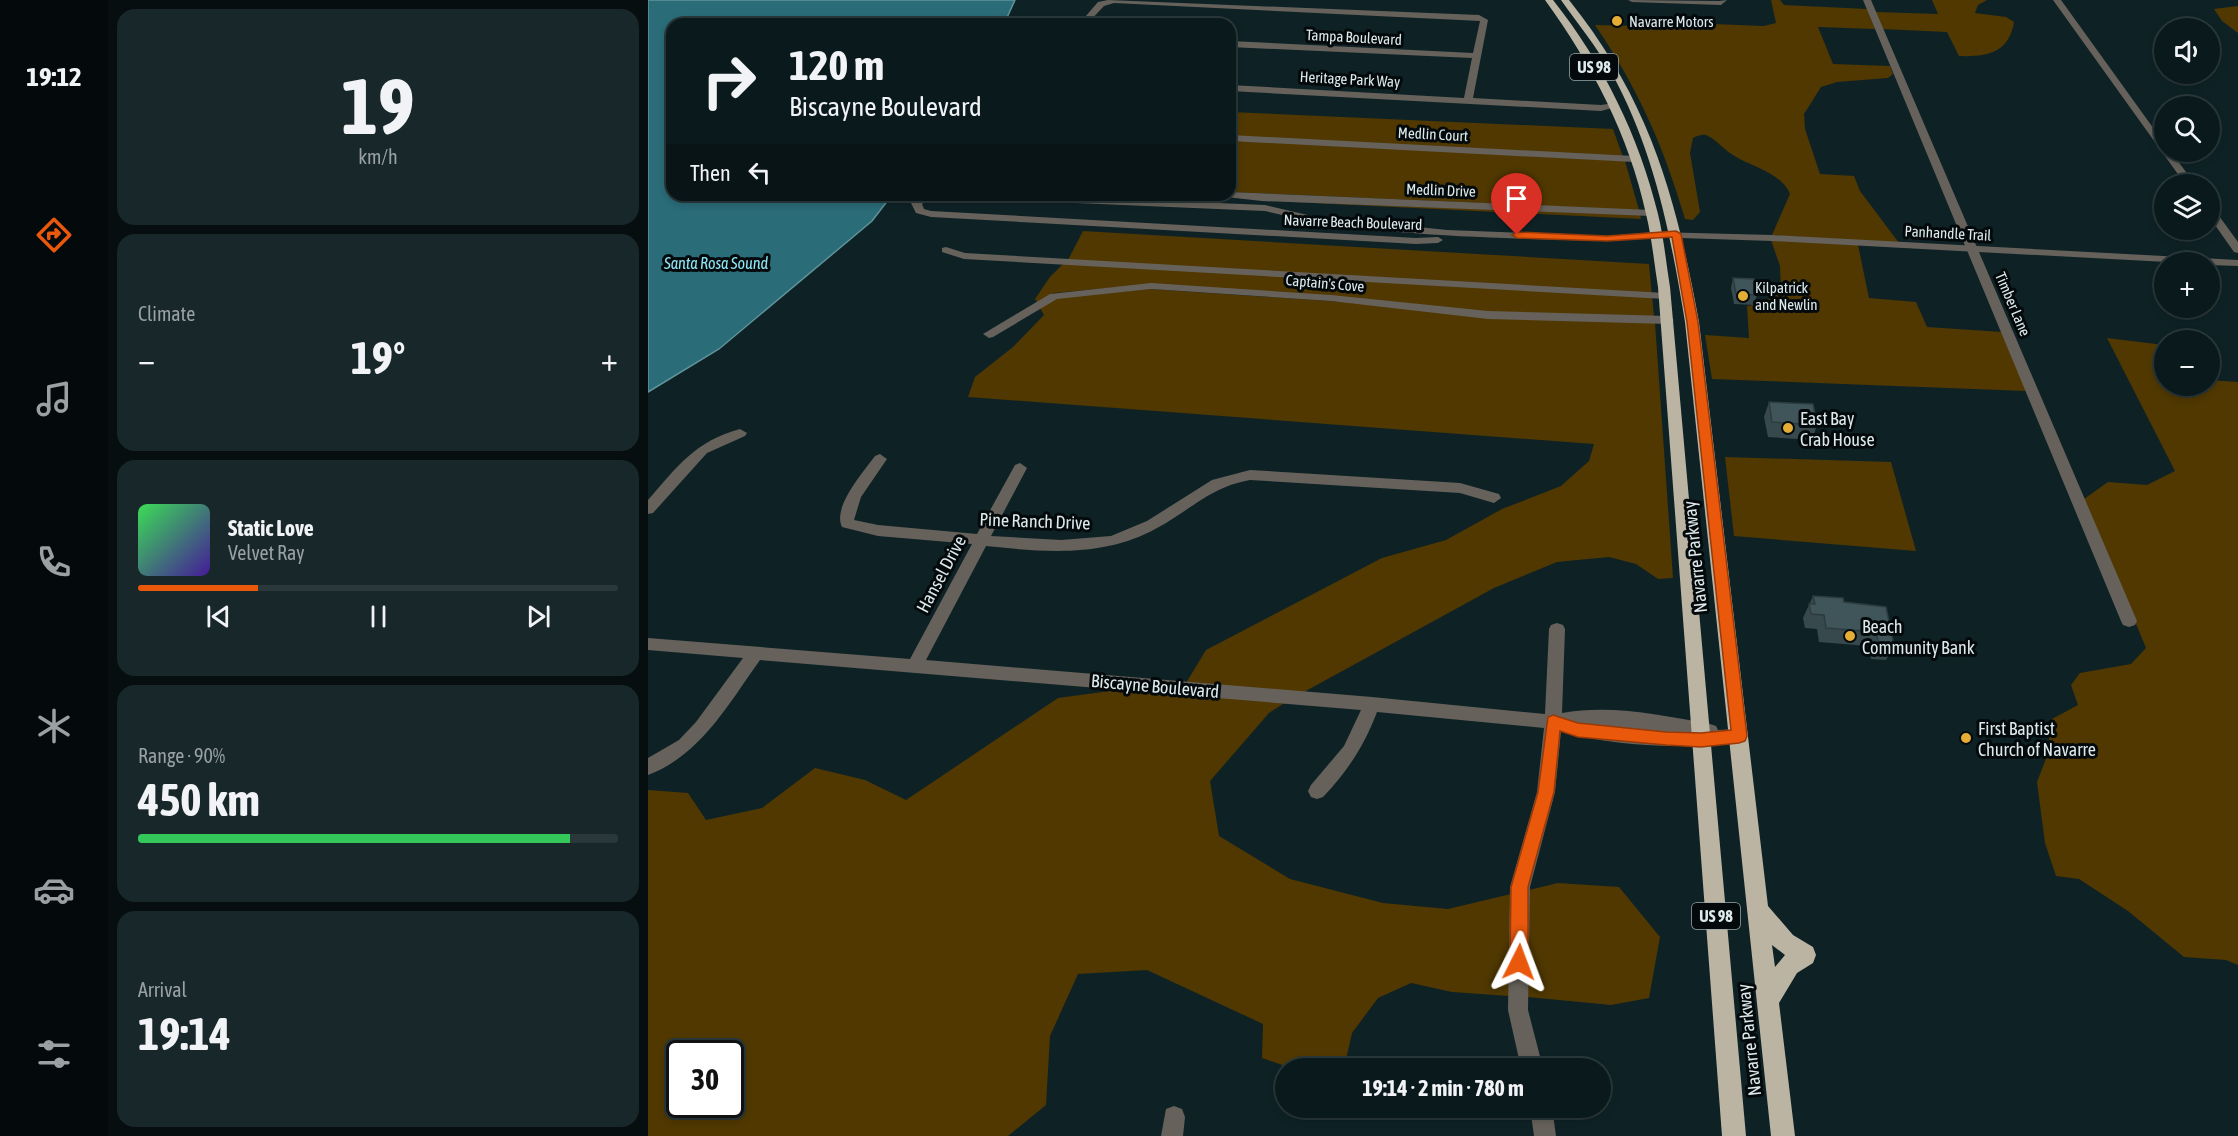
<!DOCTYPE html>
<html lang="en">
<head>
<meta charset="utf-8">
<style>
  :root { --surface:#0a1a1c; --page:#182729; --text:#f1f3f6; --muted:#99a1a3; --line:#2a383b; --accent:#ea580c }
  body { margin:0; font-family:"Asap Condensed",sans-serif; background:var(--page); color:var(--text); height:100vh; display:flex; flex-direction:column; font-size:22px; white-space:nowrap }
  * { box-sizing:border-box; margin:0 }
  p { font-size:20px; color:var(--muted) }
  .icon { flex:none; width:33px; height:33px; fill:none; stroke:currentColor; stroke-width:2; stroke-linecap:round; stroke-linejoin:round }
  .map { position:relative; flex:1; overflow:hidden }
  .side { display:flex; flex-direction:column; gap:9px; padding:9px; background:#060e0f; width:540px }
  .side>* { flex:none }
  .hud { position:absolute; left:18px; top:18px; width:570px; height:183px; border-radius:18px; box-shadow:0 3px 9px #0003,0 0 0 2px var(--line); background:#0a1a1c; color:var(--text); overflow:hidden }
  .buttons { position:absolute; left:1506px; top:18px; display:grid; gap:12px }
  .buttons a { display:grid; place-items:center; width:66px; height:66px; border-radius:50%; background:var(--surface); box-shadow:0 3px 9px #0003,0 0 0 2px var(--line); font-size:30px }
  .speed { position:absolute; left:18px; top:1040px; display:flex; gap:12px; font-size:30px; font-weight:700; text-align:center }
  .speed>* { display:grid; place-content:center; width:78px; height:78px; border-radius:50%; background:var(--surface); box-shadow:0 3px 9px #0003,0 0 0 2px var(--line); line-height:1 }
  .speed .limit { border:3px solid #111; border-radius:9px; background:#fff; color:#111 }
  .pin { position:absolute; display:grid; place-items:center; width:51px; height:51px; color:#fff; margin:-62px -26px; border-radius:50% 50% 50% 0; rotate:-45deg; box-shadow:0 0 6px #0007 }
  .pin .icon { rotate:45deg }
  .me { position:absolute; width:66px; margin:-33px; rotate:3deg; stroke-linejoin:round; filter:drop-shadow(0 0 4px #0008) }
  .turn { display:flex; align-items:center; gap:21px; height:126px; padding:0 24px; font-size:27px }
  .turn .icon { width:78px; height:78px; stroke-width:2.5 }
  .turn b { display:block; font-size:42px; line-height:51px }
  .then { display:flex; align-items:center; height:57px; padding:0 24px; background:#0003; gap:12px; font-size:22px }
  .big { font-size:45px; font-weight:700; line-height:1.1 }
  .side .widget { flex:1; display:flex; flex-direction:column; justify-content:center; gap:9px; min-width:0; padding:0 21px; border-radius:18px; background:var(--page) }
  .side .dial { align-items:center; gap:0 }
  .dial b { font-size:78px; line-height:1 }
  .song { display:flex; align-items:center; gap:18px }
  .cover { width:72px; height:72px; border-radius:9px; background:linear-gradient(135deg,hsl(130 70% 55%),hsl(260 70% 35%)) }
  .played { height:6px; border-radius:3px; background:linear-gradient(90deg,var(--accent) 25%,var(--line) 25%) }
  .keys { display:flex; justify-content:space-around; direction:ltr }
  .heat { display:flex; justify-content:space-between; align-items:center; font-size:33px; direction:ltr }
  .charge { height:9px; border-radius:4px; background:linear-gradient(90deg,#34c759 90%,var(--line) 0) }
  .trip { position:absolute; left:627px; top:1058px; width:336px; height:60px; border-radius:30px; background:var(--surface); box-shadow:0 3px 9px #0003,0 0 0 2px var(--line); font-weight:700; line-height:60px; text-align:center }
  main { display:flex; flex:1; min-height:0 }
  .dock { display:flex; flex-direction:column; width:108px; justify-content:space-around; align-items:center; background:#040a0b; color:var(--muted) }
  .dock .icon { width:42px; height:42px }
  .dock .selected { color:var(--accent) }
  .dock b { font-size:27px; color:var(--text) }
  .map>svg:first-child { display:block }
</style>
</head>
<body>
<main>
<nav class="dock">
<b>19:12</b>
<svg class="icon selected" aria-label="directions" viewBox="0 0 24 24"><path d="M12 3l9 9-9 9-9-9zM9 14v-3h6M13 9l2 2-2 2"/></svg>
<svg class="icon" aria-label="music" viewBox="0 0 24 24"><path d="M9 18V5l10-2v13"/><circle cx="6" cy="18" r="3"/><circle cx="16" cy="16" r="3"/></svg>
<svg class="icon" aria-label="phone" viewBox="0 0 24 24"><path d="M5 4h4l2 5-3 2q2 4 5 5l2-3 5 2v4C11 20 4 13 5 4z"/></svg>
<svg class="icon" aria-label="climate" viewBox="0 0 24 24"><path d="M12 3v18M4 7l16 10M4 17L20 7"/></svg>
<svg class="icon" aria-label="car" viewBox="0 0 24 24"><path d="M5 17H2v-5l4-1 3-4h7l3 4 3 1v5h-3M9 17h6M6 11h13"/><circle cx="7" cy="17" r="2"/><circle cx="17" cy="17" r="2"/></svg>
<svg class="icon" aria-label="filters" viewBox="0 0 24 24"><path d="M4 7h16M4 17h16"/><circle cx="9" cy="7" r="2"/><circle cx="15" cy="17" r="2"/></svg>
</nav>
<section class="side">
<div class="widget dial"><b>19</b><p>km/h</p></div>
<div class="widget"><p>Climate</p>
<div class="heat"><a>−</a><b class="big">19°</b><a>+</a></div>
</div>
<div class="widget">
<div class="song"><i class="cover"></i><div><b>Static Love</b><p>Velvet Ray</p></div></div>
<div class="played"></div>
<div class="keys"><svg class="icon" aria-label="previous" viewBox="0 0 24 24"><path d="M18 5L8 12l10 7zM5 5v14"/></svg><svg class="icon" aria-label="pause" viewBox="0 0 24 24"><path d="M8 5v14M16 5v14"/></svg><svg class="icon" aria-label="next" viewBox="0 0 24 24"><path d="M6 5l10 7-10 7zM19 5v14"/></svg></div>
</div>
<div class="widget"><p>Range · 90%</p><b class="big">450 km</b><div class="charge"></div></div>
<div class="widget"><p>Arrival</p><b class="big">19:14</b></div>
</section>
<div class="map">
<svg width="1590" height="1136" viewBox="0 0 1590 1136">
  <rect width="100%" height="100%" fill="#0e2226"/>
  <!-- green -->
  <path fill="#503800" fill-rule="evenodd" d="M1123,0h9l4,5 83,4 8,20 -57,-2 15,37 57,2 3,8 -5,4 -51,4 -16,5 -17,27 1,15 15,45 34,2 6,15 39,52 -127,-8 18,-41c-9,-22 -39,-27 -57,-39 -9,-5 -17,-16 -27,-20 -4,-1 -9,1 -13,3l-3,15 10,59 -7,8 -8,-1c-22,-74 -46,-129 -90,-194l88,2 3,-4 78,3 12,-3z
    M1284,0h55l-9,5 -3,8 31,4 8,5c-5,31 -27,35 -55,34l-12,-24 -65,-3 -6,-17 62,2z
    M1590,6v27l-16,-12 -8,-12z
    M582,112l383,17 10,28 -393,-21z
    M582,140l395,21 14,49 -409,-18z
    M624,201l368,14 1,4z
    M435,231l566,33 5,53 -166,-4 -336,-29 -98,9 -17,9 -2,-3 15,-22 19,-19z
    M1123,240l87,5 11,53 47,4 11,25 75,5 24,59 -314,-12 -7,-44 44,3 -2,-32 15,-2 19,-15 -1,-23z
    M502,289l505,34 18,255 -15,1 -22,-15 -27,-7 -52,5 -63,26 -190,104 -118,-9 20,-33 176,-92 64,-18 56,-31 59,-23 28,-25 5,-17 -626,-47 7,-20 38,-30 31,-32 -4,-7 17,-10z
    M1459,338l57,7v41h46v-6l28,2v583l-12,-5 -42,-3 -56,-46 -49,-32 -23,-3 -11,-33 -8,-61 10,-26 5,-37 26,-14 -7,-20 9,-12 51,-9 15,-16 -62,-149 24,-17 39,3 28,-14z
    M1077,457l166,5 25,89 -182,-15z
    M469,690l169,12 -17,11 -59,68 9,55 71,43 93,24 65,6 63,-15 -2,102 -57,-4 -41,-9 -33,15 -26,35 -8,35h-53l-29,-10 1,-34 -116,-54 -69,4 -28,62 -4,69 -38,31h-360v-346l40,3 18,27 56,-12 53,-40 50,12 41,20 152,-102zM32,1053h50v51h-50z
    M910,883l61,4 41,50 -11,61 -38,7 -83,-8 1,-107z"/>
  <!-- water -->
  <path fill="#2a6c78" stroke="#60929a" stroke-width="1.5" d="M0,0h367l-11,24h-332v171h220l-20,26 -153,128 -71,43z"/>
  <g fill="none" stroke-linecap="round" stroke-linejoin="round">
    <!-- minor -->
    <path fill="#66625b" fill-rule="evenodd" d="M460,0l371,15 9,5 -15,78 128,7 13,-2 5,3 -18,5 -371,-20v-6l234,13 8,-40 -242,-11v-6l243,12 7,-32 -366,-18 -10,3 -17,18h-8l19,-22z
      M980,0l91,1 8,-1 -6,5 -89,-3z
      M1215,0h8l266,621 -2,4 -6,2 -6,-2 -2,-4z
      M1405,0h8l103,143v9h7l24,32h-10z
      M582,135l404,21 5,3 -5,3 -404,-21z
      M582,192l421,18 5,3 -5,3 -389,-15 -36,-4 -1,-2h5z
      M272,195h12l-10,9 2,5 7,2 485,27 22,-1 5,3 -5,3 -22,1 -485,-27 -15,-4 -5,-10z
      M304,195h78l235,10 47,11 135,14 160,6 48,-4 5,3 -5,3c-50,4 -100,2 -150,0 -81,-3 -162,-8 -240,-27l-308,-13z
      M1562,208l4,1 24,33v11l-4,-1 -24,-34z
      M298,247l19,6 700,40 6,3 -6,3 -701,-40 -22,-7v-4z
      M503,283l180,12 157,16 180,5 6,4 -6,4 -180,-5 -157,-18 -180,-12 -94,10 -64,38 -4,1 -6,-4 67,-40z
      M92,429l7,4 -2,3 -38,17 -54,60 -5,1v-14c29,-33 47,-59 92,-71z
      M232,454l7,5 -26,38 -7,23 24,5 99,9 38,-69 5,-2 7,5 -36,68 70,4 50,-4 36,-15 65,-41 38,-10 210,13 39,11 2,4 -7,5 -34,-10 -210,-13c-40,7 -59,30 -93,48 -53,30 -113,24 -171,18l-60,114 446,37 173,17 4,-85 2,-4 6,-2 6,2 2,4 -3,84c48,-9 100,2 148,11l6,2 2,4 21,-1 6,2 3,5 -3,5 -6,2c-60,5 -120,5 -178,-12l-6,61 -25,95 -2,123 15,58h-22l-13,-58 2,-123 27,-95 7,-64 -167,-16c-12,32 -29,59 -54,85l-6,2 -6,-2 -3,-6 3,-6 33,-39 17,-36 -601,-50c-31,43 -59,95 -112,115v-17l31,-18 17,-18 47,-64 -95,-8v-12l262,21 62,-115 -94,-8 -36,-9c-10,-20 22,-56 33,-71z
      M526,1106l8,3 3,8 -2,19h-22l5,-27z
      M882,1107h22l4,29h-22z"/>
    <!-- tertiary -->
    <path fill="#66625b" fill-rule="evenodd" d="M1007,232l117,3 466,25v6l-28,-1v-3h-43l-395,-21 -121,-4v-4z"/>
    <!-- trunk -->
    <path fill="#bcb4a3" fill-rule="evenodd" d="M897,0h8c50,63 86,136 105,214 6,24 8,49 12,73l76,849h-24l-64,-849c-4,-24 -6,-49 -12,-73 -17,-79 -54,-149 -101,-214z
      M913,0h8c81,101 107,197 130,322l69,584 25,29 20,12 3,8 -3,8 -16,10 -18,30 16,133h-24l-86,-814c-14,-86 -31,-173 -74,-250 -15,-26 -33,-48 -50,-72zM1124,945l13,10 -10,12z"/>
  </g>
  <!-- wall -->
  <path fill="#37494d" d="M1085,278l24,17 -3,10 -20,-1 -3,-16z
    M1121,402l48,23 -5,15 -44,-3 -4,-20z
    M1165,596l31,6 50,44 -8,14 -15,-1 -3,-13 -49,-4 -2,-13 -12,-1 -2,-10z"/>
  <!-- building -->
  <path fill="#40555a" stroke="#2d3c3f" stroke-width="1.5" d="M1085,278l21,1 3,16 -21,-1z
    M1121,402l44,2 4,21 -45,-3z
    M1165,596l30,2 1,4 42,5 8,39 -15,-1 -3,-13 -50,-4 -2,-13 -13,-1 -2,-10h6z"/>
  <!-- route -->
  <path fill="#ea580c" stroke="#983908" stroke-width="1.5" d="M1028,231l5,3 17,88 49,414 -2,5 -6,2 -38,4 -35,-2 -88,-8 -18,-6 -6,61 -26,95v75l-3,7 -6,2 -7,-2 -2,-7 1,-75 27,-95 10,-75 5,-2 25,8 88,9 35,1 30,-3 -44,-408 -15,-85 -65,4 -90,-3 -5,-3 5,-3 90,4z"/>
  <!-- markers -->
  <g fill="#e5ad35" stroke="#040a0c" stroke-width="2">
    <circle cx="969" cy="21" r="6"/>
    <circle cx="1095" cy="296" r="6"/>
    <circle cx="1140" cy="428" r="6"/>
    <circle cx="1202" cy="636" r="6"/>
    <circle cx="1318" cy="738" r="6"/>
  </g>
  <g text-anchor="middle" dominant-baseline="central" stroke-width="6" stroke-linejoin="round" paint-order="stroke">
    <!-- far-poi labels -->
    <g font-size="15" fill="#dde9eb" stroke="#040a0c" text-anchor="start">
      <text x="981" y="21">Navarre Motors</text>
      <text x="1107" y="287">Kilpatrick<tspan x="1107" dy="17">and Newlin</tspan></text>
    </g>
    <!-- far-street labels -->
    <g font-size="15" fill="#dde9eb" stroke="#040a0c">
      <text transform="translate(706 37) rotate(3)">Tampa Boulevard</text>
      <text transform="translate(702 79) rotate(3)">Heritage Park Way</text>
      <text transform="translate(785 134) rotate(3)">Medlin Court</text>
      <text transform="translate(793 190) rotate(2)">Medlin Drive</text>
      <text transform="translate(705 222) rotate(2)">Navarre Beach Boulevard</text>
      <text transform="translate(1300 233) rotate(3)">Panhandle Trail</text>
      <text transform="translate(677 283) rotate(5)">Captain's Cove</text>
      <text transform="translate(1365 304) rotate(67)">Timber Lane</text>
    </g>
    <!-- shield labels -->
    <g fill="#040a0c" stroke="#9ca6a8" stroke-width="1.5">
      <rect x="922" y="54" width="48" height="26" rx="4.5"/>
      <rect x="1044" y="903" width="48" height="26" rx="4.5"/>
    </g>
    <g font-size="16" font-weight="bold" fill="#dde9eb">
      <text x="946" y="67">US 98</text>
      <text x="1068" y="916">US 98</text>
    </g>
    <!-- far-water labels -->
    <g font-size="16" font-style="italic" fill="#90e6f7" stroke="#040a0c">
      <text x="68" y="263">Santa Rosa Sound</text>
    </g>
    <!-- poi labels -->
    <g font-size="18" fill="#dde9eb" stroke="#040a0c" text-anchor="start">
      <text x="1152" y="418">East Bay<tspan x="1152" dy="21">Crab House</tspan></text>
      <text x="1214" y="626">Beach<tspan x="1214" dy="21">Community Bank</tspan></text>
      <text x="1330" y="728">First Baptist<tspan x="1330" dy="21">Church of Navarre</tspan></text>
    </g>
    <!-- street labels -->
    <g font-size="18" fill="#dde9eb" stroke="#040a0c">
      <text transform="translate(387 521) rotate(2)">Pine Ranch Drive</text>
      <text transform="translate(1047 557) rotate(-96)">Navarre Parkway</text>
      <text transform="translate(293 574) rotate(-62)">Hansel Drive</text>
      <text transform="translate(507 686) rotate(5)">Biscayne Boulevard</text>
      <text transform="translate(1101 1040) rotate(-96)">Navarre Parkway</text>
    </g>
  </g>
</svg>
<div class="buttons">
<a><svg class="icon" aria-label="sound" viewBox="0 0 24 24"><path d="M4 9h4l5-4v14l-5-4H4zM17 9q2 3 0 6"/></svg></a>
<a><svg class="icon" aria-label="search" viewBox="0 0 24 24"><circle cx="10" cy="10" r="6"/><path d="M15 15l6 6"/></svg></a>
<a><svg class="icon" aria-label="layers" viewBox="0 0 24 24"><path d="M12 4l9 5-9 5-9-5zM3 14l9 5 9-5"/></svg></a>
<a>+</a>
<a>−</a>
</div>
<div class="speed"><div class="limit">30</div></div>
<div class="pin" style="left:869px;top:235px;background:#d93025"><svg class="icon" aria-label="arrive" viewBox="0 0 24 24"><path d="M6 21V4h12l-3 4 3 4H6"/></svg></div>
<svg class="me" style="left:871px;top:962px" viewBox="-20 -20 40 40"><path d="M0-17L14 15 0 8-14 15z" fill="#ea580c" stroke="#fff" stroke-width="4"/></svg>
<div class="trip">19:14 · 2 min · 780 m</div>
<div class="hud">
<div class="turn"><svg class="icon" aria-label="right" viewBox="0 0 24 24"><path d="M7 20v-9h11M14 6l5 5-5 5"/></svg><div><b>120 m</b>Biscayne Boulevard</div></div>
<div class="then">Then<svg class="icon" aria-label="left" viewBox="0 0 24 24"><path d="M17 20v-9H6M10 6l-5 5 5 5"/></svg></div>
</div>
</div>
</main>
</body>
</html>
